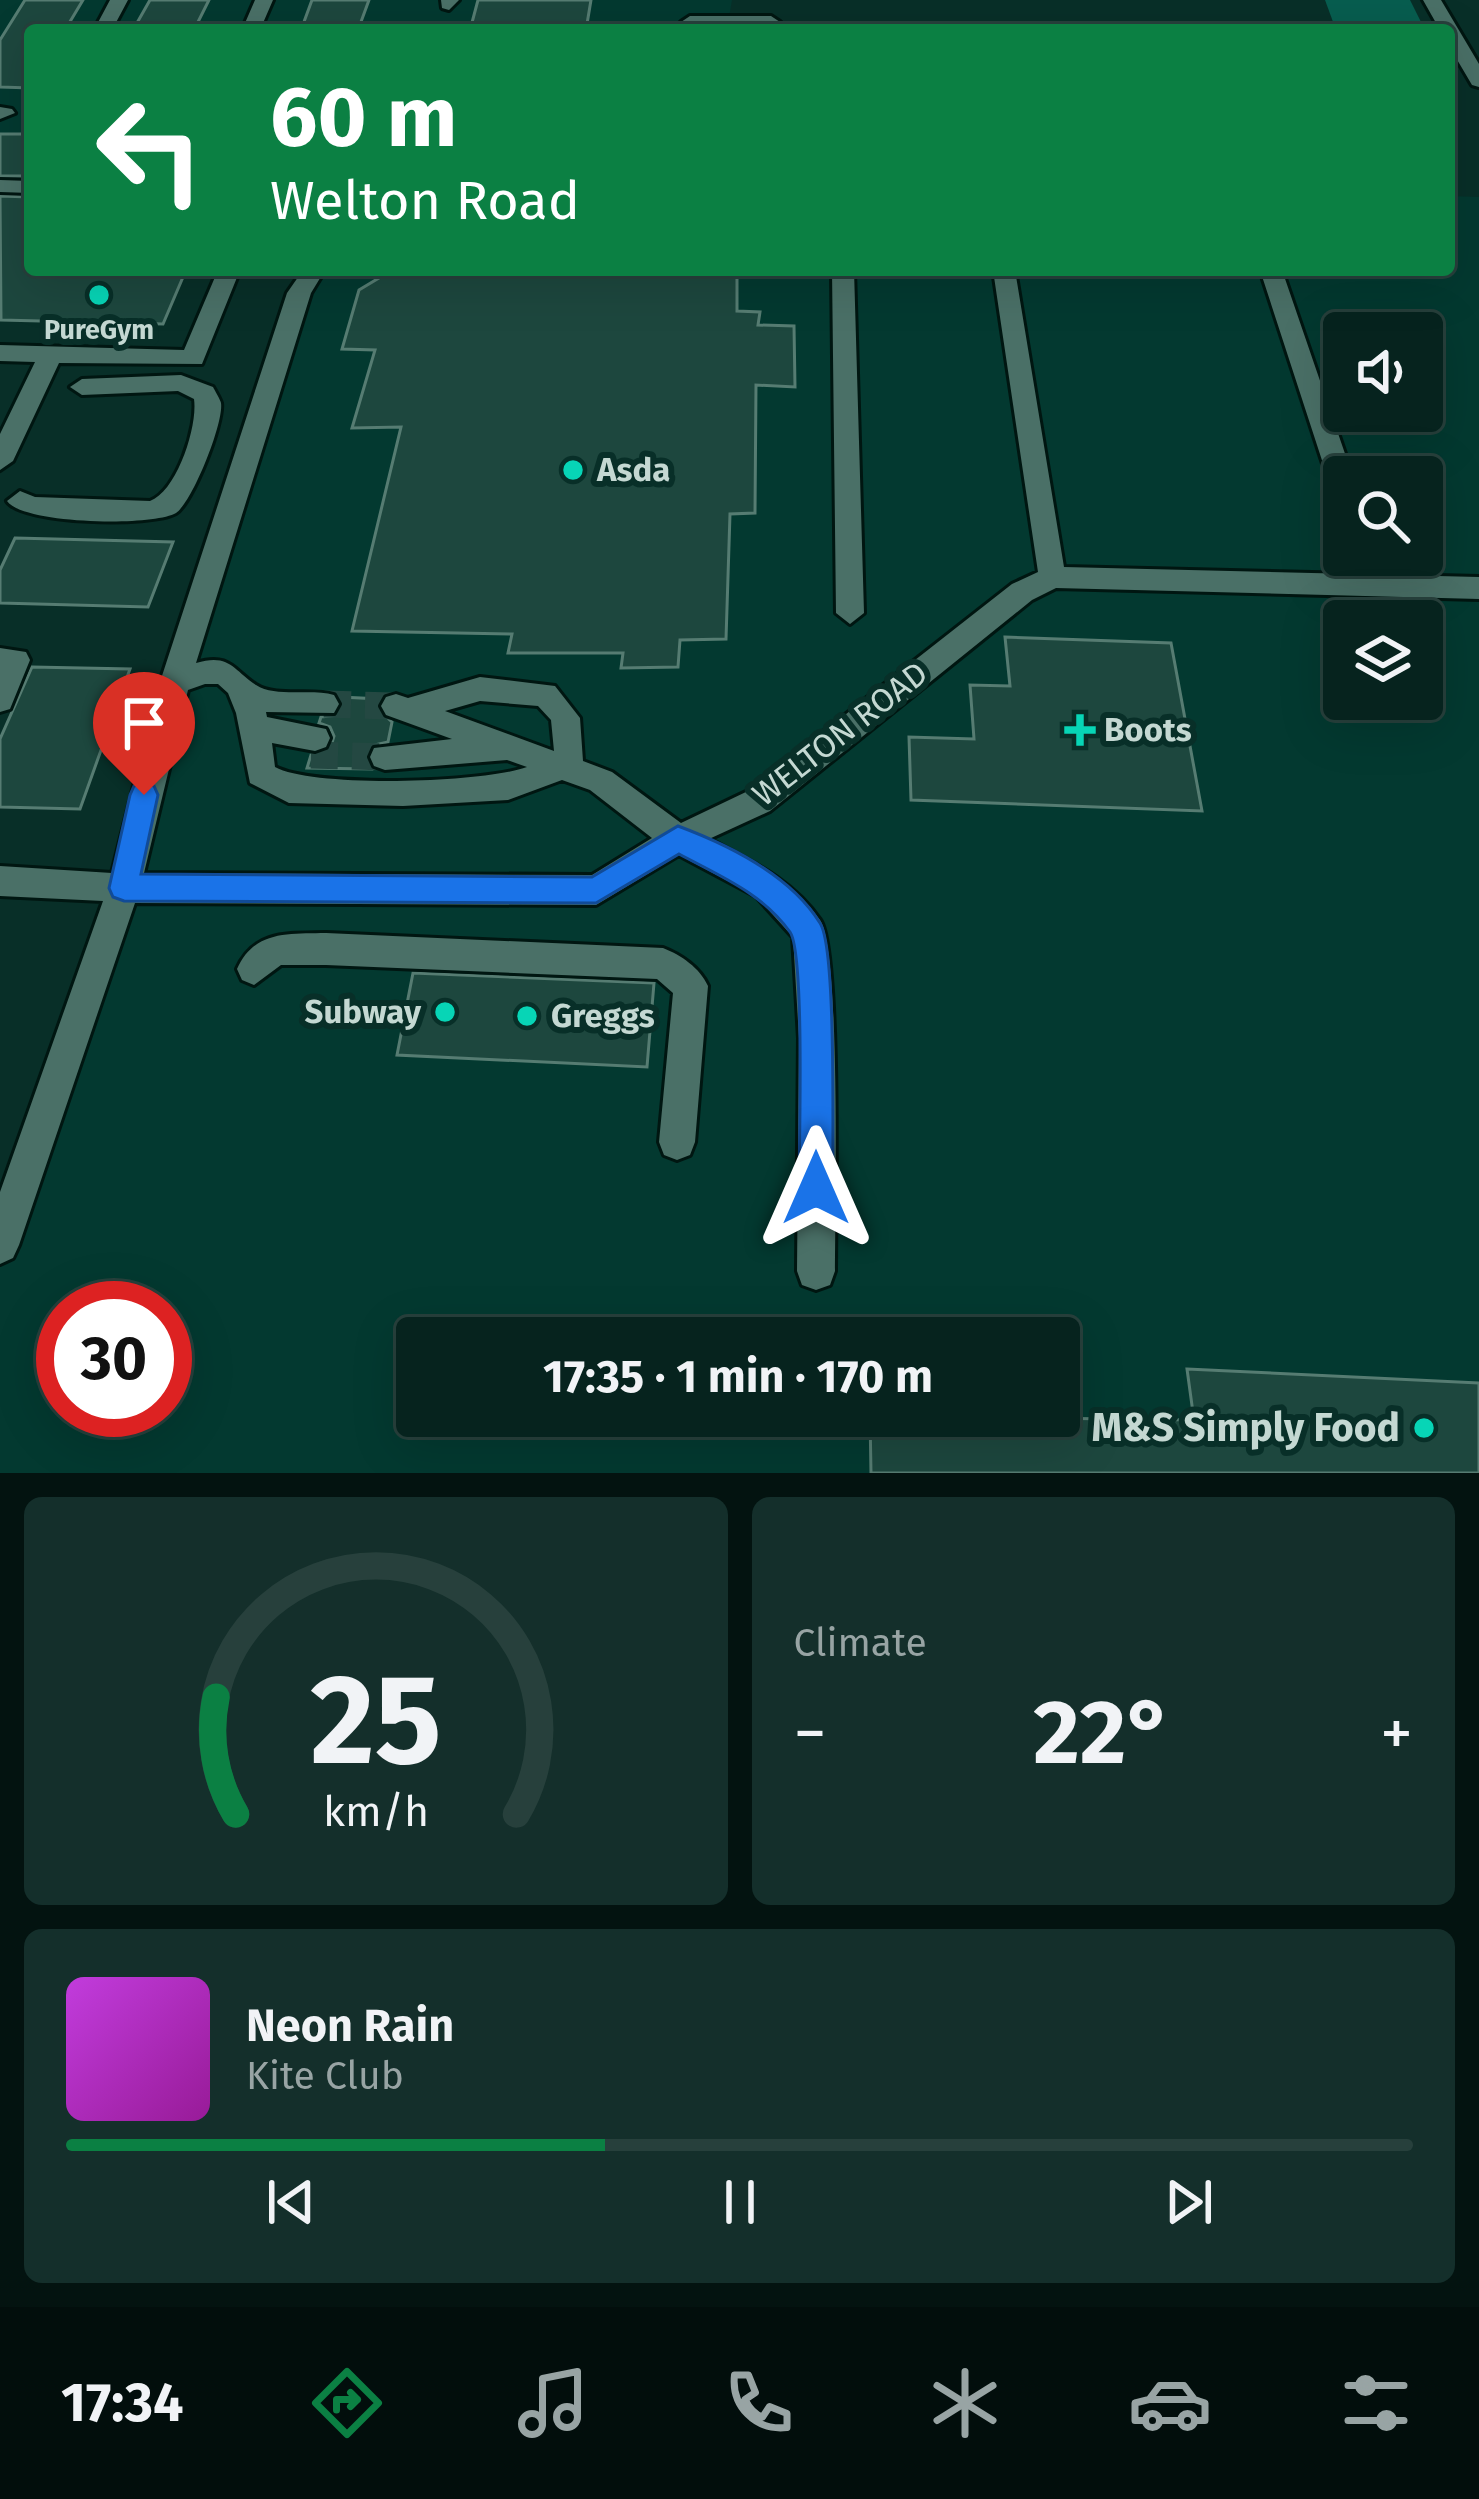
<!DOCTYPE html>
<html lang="en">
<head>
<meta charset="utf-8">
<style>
  :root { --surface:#06231e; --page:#142f2b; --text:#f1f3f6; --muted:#98a4a4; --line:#27403c; --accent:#0b8043 }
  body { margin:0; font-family:"Fira Sans",sans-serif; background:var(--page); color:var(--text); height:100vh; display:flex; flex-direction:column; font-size:45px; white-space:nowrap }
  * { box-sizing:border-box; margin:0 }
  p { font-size:39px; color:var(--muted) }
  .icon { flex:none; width:66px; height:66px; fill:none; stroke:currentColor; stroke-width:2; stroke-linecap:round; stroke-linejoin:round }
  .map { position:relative; height:1473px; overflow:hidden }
  .drawer { display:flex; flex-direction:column; gap:24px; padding:24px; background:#031310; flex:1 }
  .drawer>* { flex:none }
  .hud { position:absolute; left:24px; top:24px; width:1431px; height:252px; border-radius:12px; box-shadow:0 12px 48px #0002,0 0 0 3px var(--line); background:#0b8043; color:#fff; overflow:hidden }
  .fabs { position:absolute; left:1323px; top:312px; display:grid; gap:24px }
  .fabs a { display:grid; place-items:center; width:120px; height:120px; border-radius:12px; background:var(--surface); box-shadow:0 12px 48px #0002,0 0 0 3px var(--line); font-size:60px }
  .speed { position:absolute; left:36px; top:1281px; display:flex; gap:24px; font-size:60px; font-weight:700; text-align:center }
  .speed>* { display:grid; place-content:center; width:156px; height:156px; border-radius:50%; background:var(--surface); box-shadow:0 12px 48px #0002,0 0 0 3px var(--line); line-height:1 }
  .speed .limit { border:18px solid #d22; background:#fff; color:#111 }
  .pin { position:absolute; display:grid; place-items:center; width:102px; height:102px; color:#fff; margin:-123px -51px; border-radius:50% 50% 50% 0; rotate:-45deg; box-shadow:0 0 12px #0007 }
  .pin .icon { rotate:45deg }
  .me { position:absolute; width:132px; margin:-66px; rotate:0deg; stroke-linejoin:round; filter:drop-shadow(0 0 9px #0008) }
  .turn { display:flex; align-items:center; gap:42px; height:252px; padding:0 48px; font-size:54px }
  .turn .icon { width:156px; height:156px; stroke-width:2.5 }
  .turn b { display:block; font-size:84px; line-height:102px }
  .big { font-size:90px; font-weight:700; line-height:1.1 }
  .drawer .tile { flex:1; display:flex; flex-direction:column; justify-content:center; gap:18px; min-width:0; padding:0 42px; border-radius:18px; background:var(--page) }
  .drawer .dial { align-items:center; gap:0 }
  .dial svg { height:312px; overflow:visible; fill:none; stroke:var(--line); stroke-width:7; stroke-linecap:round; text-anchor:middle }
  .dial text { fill:var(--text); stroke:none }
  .song { display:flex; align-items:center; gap:36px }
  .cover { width:144px; height:144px; border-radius:18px; background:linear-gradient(135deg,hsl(290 70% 55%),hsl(300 70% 35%)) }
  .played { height:12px; border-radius:6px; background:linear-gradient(90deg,var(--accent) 40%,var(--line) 40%) }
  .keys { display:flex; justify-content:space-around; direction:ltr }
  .heat { display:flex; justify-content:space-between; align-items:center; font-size:66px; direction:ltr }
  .drawer .tiles { flex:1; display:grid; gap:24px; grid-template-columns:1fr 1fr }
  .tile:last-child { grid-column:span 2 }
  .trip { position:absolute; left:396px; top:1317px; width:684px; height:120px; border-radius:12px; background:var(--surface); box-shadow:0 12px 48px #0002,0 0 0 3px var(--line); font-weight:700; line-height:120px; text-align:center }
  .tab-bar { display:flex; height:192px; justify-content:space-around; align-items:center; background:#020e0c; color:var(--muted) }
  .tab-bar .icon { width:84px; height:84px }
  .tab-bar .active { color:var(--accent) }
  .tab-bar b { font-size:54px; color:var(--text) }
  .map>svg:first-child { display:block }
</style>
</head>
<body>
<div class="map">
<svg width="1479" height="1473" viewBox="0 0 1479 1473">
  <rect width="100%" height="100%" fill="#082f28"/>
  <!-- built -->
  <path fill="#033930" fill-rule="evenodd" d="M0,0h732l-5,30h-697v141h-30z
    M1449,196l30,1v1276h-1479v-230l314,-973h1135zM1344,333h78v78h-78zM1344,477h78v78h-78zM1344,621h78v78h-78zM63,1308h102v102h-102zM417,1338h642v78h-642z"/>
  <!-- green -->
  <path fill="#075d4f" d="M1325,0h85l15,30h-89z"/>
  <!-- building -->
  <path fill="#1d473e" stroke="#567c72" stroke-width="3" d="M25,0h58l-18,30h-35v58l-30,-1v-47z
    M150,0h59l-15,30h-61z
    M312,0h57l-11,30h-57z
    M478,0h113l-5,30h-116z
    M0,134h30v42h-30z
    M0,196l30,1v73h156l-23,54 -162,-4z
    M419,270h318v41l23,1 -2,13 36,1 1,61 -39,-2 -1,128 -25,1 -4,125 -46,1 -2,27 -57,1 2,-15h-115l4,-19 -160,-3 49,-204 -49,1 23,-78 -33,-1 17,-59 30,-18z
    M15,538l158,4 -25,65 -148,-4v-33z
    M1005,637l166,6 31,168 -291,-11 -2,-63 65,2 -4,-54 40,1z
    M32,667l98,2 -50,140 -80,-2v-68z
    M340,697l40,2 -3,9 15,14 -4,20 -18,4 -4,13 5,10 -64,-1 4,-13 19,-6 4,-13 -4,-9 -11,-4 2,-6 17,-2 5,-9z
    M413,973l241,10 -7,84 -250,-12z
    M1187,1369l292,14v90h-608l-1,-57 324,4z"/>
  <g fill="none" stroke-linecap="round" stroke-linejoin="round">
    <!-- minor-tunnel -->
    <path stroke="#244842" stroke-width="27" stroke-dasharray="27 14" stroke-linecap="butt" d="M324,704l72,2
      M311,755l74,2"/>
    <!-- minor casing -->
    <g stroke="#001611" stroke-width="6">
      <path id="minor" d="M110,0h18l-16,30h-18z
        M255,0h18l-13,30h-18z
        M441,0h18l-10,10 -7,-2z
        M1423,0h18l38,64v23l-7,-2 -23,-39v-16h-9z
        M690,16h81l9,6 -9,6 -88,-2 -2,-4z
        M0,107l12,2 3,4 -15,6z
        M0,180l30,1v12l-30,-1z
        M218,270h22l-38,94 -143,-1 -46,98 -13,9v-36l35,-72 -35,-1v-16l184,5z
        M303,270h22l-14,23 -115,370c34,-10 37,7 60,22 20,13 56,3 78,10l5,9 -5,9 -68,-1 1,5 59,12 4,9 -4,9 -11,4 -43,-8 3,24c38,21 208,16 252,0l-20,-7 -122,10 -11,-4 -4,-9 4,-9 78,-9 -66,-24 -5,-9 5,-9 10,-3 12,4 72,-21 75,9 25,32 3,43 29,11 69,51 67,-32 264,-207 26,-12 -45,-302h22l49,297 415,10v22l-423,-11 -24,12 -262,211 -61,28c41,22 84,41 111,81 21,30 15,297 15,351l-5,14 -14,5 -14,-5 -5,-14 2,-233 -6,-101 -37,-41 -77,-41 -83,50 -461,-2 -116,342 -6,13 -13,6v-72l103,-291 -103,-5v-30l112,7 48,-191 127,-389zM205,684h13l10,9 8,20 14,70 39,20 114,3 105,-6 54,-20 28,10 62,48 -60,37 -448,-2 44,-183zM480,701l58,5 13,14 3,31 -109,-40z
        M832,270h22l10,343 -14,11 -14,-11z
        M1260,270h22l71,207h-9v21l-13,-10z
        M181,375l32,12c1,2 8,14 8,16 3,20 -29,100 -45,110 -24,14 -154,11 -169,-12l13,-10 15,6 115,4c27,-10 48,-75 44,-102l-16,-8 -96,4 -12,-8 12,-8z
        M0,648l26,4 4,8 -20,49 -10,3z
        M326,933l337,15c18,7 37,20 45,38l-13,156 -5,13 -13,5 -13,-5 -5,-13 14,-149 -16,-14 -331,-14h-45l-27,20 -12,-5 -5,-11c17,-39 52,-35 89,-36z"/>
    </g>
    <!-- minor -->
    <use href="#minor" fill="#4a7067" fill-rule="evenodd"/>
  </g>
  <!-- route -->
  <path fill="#1a73e8" stroke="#114b97" stroke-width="3" d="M144,783l10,3 4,9 -17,79 451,3 86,-51c51,19 113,50 142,97 17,26 12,223 13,265l-5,12 -12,5 -12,-5 -5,-12c0,-38 6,-235 -9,-256 -28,-39 -70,-56 -111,-78l-83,49 -472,-2 -11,-4 -4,-9 21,-93 4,-9z"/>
  <!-- markers -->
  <g fill="#07d5b6" stroke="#082f28" stroke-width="4.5">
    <circle cx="99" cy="295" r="12"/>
    <circle cx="573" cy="470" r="12"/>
    <path d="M1074 712h12v12h12v12h-12v12h-12v-12h-12v-12h12z"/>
    <circle cx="445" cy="1012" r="12"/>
    <circle cx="527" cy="1016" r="12"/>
    <circle cx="1424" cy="1428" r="12"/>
  </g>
  <g text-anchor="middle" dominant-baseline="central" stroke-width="12" stroke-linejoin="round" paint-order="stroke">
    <!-- far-poi labels -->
    <g font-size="27" font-weight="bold" fill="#c4d8d2" stroke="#082f28">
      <text x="99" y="330">PureGym</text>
    </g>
    <!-- poi labels -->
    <g font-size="33" font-weight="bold" fill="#c4d8d2" stroke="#082f28" text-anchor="start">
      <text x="597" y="470">Asda</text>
      <text x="1104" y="730">Boots</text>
      <text x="421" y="1012" text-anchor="end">Subway</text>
      <text x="551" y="1016">Greggs</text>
    </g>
    <!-- street labels -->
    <g font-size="33" fill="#c4d8d2" stroke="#082f28">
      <text transform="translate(840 734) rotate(-38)">WELTON ROAD</text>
    </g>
    <!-- near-poi labels -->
    <g font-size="39" font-weight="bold" fill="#c4d8d2" stroke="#082f28" text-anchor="end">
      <text x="1400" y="1428">M&amp;S Simply Food</text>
    </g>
  </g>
</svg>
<div class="fabs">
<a><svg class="icon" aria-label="sound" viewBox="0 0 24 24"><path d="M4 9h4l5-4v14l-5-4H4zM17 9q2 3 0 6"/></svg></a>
<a><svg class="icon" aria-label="search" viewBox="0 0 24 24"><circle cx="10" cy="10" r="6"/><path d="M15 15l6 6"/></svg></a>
<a><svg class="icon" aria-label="layers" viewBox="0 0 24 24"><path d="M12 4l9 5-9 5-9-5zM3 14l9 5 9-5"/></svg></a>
</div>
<div class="speed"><div class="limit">30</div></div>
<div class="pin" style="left:144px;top:795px;background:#d93025"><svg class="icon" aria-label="arrive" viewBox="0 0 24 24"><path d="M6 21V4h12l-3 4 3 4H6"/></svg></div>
<svg class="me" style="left:816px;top:1188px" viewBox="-20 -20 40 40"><path d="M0-17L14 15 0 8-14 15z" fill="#1a73e8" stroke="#fff" stroke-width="4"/></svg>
<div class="trip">17:35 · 1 min · 170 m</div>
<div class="hud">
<div class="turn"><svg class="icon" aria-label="left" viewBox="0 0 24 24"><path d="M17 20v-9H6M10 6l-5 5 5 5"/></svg><div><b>60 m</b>Welton Road</div></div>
</div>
</div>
<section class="drawer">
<div class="tiles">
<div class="tile dial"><svg viewBox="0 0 100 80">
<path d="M14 69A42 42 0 1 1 86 69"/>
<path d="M14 69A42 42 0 0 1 9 39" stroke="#0b8043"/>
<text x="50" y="56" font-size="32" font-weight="700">25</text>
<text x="50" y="72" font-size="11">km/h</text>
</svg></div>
<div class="tile"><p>Climate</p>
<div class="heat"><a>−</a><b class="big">22°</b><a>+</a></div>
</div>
<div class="tile">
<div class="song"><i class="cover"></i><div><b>Neon Rain</b><p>Kite Club</p></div></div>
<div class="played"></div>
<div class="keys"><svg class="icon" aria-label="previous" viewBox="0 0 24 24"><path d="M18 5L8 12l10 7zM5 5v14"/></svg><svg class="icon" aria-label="pause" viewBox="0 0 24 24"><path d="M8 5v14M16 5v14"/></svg><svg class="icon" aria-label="next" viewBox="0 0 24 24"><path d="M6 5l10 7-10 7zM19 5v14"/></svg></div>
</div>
</div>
</section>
<nav class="tab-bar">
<b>17:34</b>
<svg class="icon active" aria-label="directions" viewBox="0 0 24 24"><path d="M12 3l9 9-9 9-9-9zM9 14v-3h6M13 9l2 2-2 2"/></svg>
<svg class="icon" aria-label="music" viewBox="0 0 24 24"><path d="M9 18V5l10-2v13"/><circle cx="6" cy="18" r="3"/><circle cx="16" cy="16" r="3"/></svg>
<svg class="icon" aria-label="phone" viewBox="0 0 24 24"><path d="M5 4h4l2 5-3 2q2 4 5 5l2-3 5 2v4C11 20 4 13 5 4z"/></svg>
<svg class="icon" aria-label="climate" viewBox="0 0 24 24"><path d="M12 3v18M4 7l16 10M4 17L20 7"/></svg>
<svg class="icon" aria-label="car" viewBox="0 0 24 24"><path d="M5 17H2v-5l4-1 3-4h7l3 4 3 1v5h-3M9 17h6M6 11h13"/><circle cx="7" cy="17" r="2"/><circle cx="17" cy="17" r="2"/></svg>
<svg class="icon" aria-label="filters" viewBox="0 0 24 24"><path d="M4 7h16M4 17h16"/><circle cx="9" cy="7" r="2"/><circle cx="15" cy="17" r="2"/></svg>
</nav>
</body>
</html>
